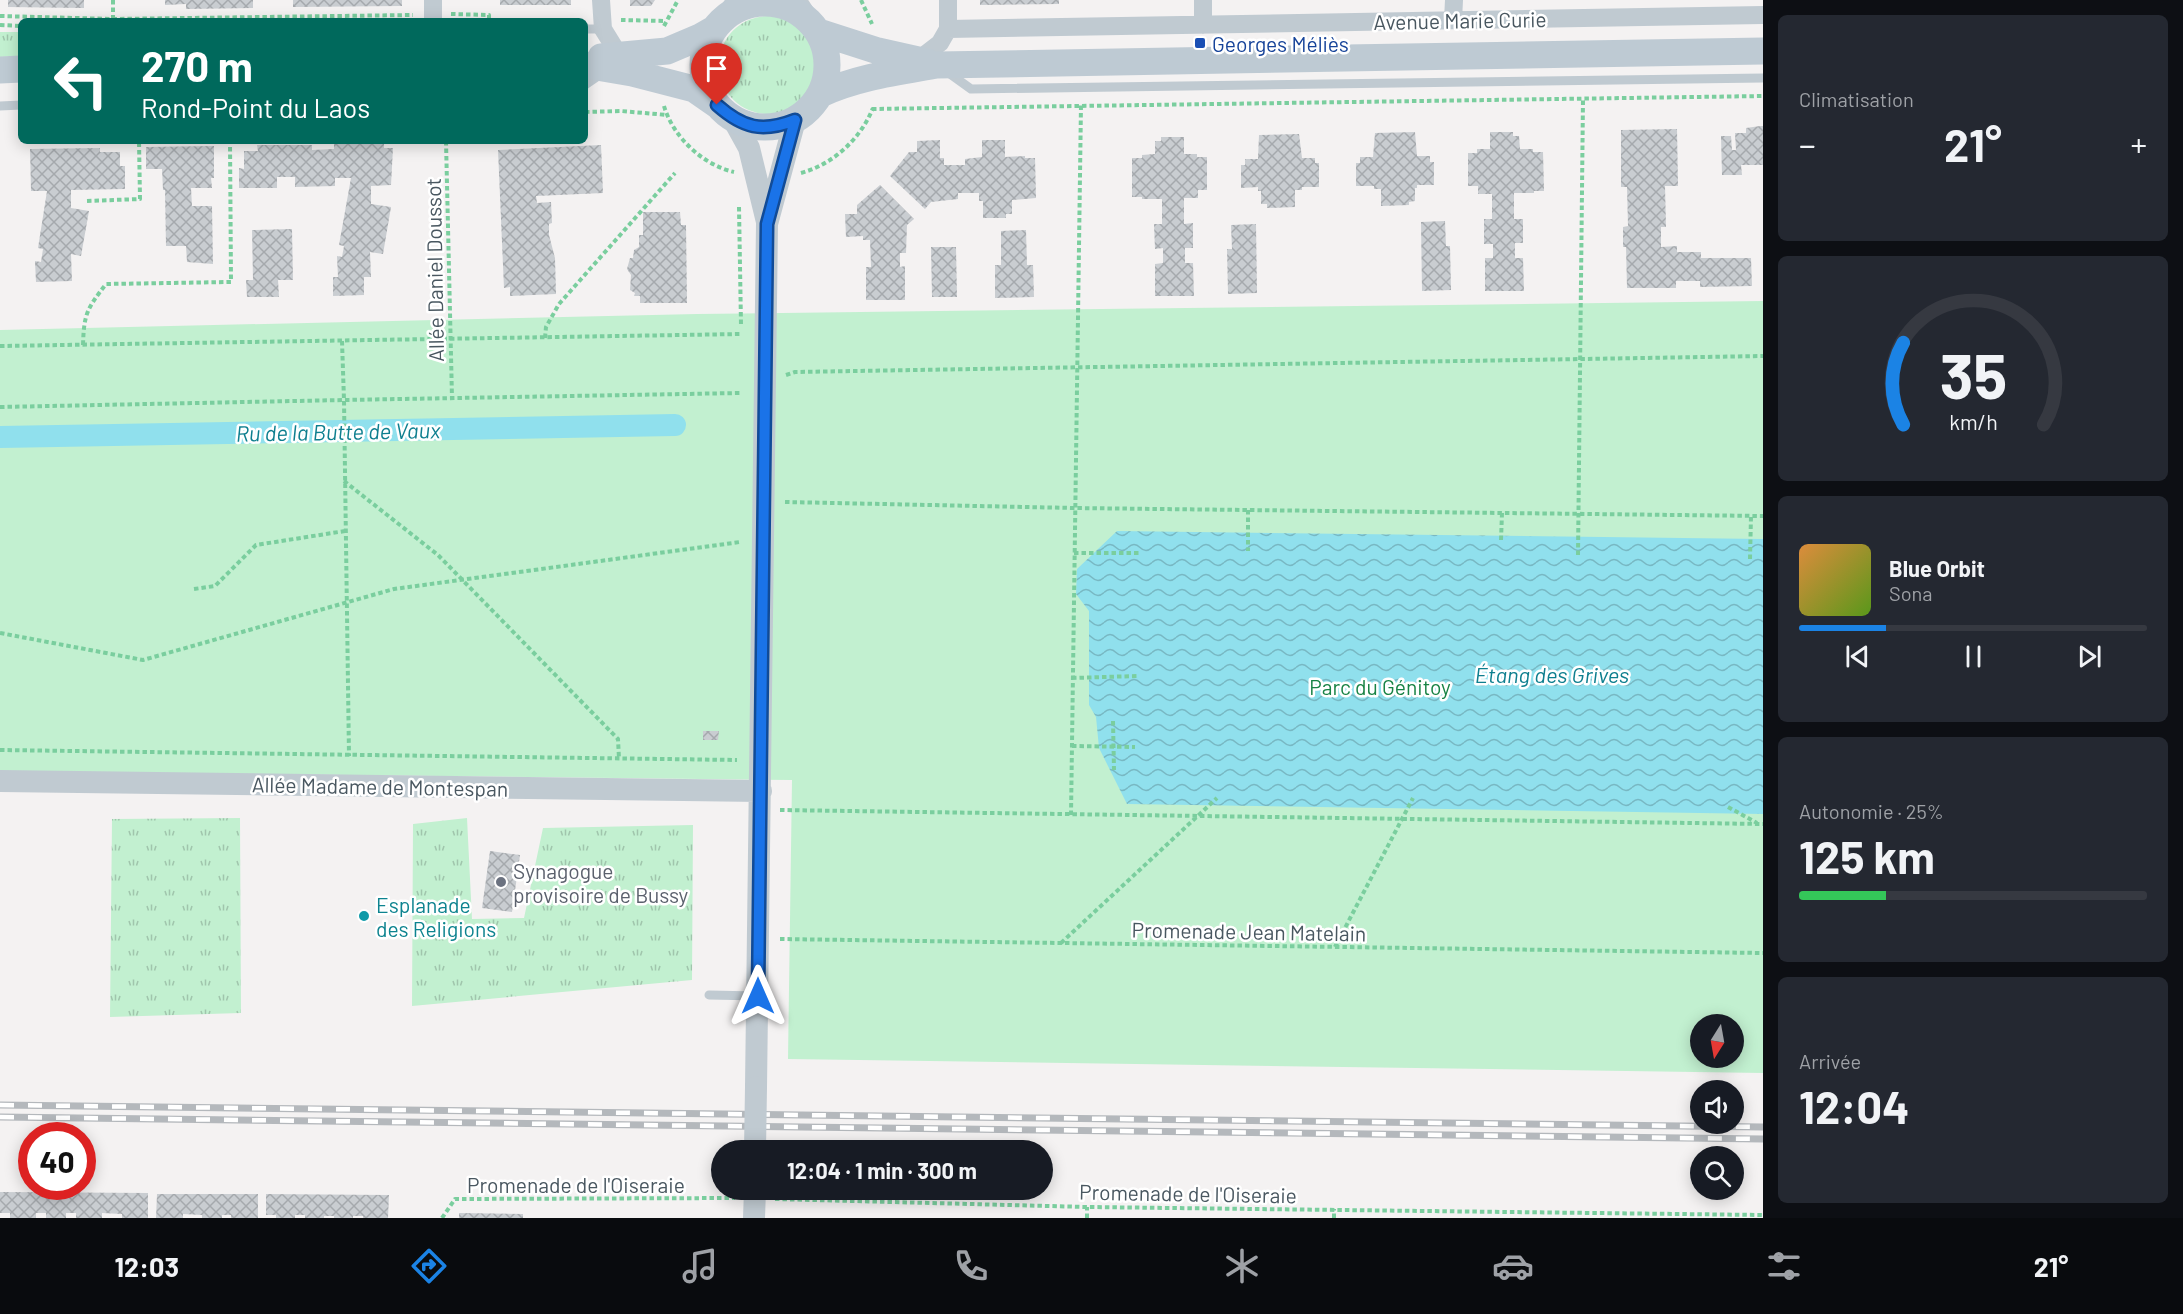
<!DOCTYPE html>
<html lang="fr">
<head>
<meta charset="utf-8">
<style>
  :root { --surface:#171b24; --page:#242831; --text:#f1f3f6; --muted:#9ea1a6; --line:#363941; --accent:#1b83e5 }
  body { margin:0; font-family:Barlow,sans-serif; background:var(--page); color:var(--text); height:100vh; display:flex; flex-direction:column; font-size:22px; white-space:nowrap }
  * { box-sizing:border-box; margin:0 }
  p { font-size:20px; color:var(--muted) }
  .icon { flex:none; width:33px; height:33px; fill:none; stroke:currentColor; stroke-width:2; stroke-linecap:round; stroke-linejoin:round }
  .map { position:relative; flex:1; overflow:hidden }
  .panel { display:flex; flex-direction:column; gap:15px; padding:15px; background:#0d0f14; width:420px }
  .panel>* { flex:none }
  .banner { position:absolute; left:18px; top:18px; width:570px; height:126px; border-radius:9px; box-shadow:0 3px 15px #0003; background:#00695c; color:#fff; overflow:hidden }
  .needle { width:39px; rotate:191deg }
  .buttons { position:absolute; left:1690px; top:1014px; display:grid; gap:12px }
  .buttons a { display:grid; place-items:center; width:54px; height:54px; border-radius:50%; background:var(--surface); box-shadow:0 3px 15px #0003; font-size:30px }
  .speed { position:absolute; left:18px; top:1122px; display:flex; gap:12px; font-size:30px; font-weight:700; text-align:center }
  .speed>* { display:grid; place-content:center; width:78px; height:78px; border-radius:50%; background:var(--surface); box-shadow:0 3px 15px #0003; line-height:1 }
  .speed .limit { border:9px solid #d22; background:#fff; color:#111 }
  .pin { position:absolute; display:grid; place-items:center; width:51px; height:51px; color:#fff; margin:-62px -26px; border-radius:50% 50% 50% 0; rotate:-45deg; box-shadow:0 0 6px #0007 }
  .pin .icon { rotate:45deg }
  .me { position:absolute; width:66px; margin:-33px; rotate:0deg; stroke-linejoin:round; filter:drop-shadow(0 0 4px #0008) }
  .turn { display:flex; align-items:center; gap:21px; height:126px; padding:0 24px; font-size:27px }
  .turn .icon { width:78px; height:78px; stroke-width:2.5 }
  .turn b { display:block; font-size:42px; line-height:51px }
  .big { font-size:45px; font-weight:700; line-height:1.1 }
  .panel .tile { flex:1; display:flex; flex-direction:column; justify-content:center; gap:9px; min-width:0; padding:0 21px; border-radius:9px; background:var(--page) }
  .panel .dial { align-items:center; gap:0 }
  .dial svg { height:156px; overflow:visible; fill:none; stroke:var(--line); stroke-width:7; stroke-linecap:round; text-anchor:middle }
  .dial text { fill:var(--text); stroke:none }
  .song { display:flex; align-items:center; gap:18px }
  .cover { width:72px; height:72px; border-radius:9px; background:linear-gradient(135deg,hsl(30 70% 55%),hsl(90 70% 35%)) }
  .played { height:6px; border-radius:3px; background:linear-gradient(90deg,var(--accent) 25%,var(--line) 25%) }
  .keys { display:flex; justify-content:space-around; direction:ltr }
  .heat { display:flex; justify-content:space-between; align-items:center; font-size:33px; direction:ltr }
  .charge { height:9px; border-radius:4px; background:linear-gradient(90deg,#34c759 25%,var(--line) 0) }
  .trip { position:absolute; left:711px; top:1140px; width:342px; height:60px; border-radius:30px; background:var(--surface); box-shadow:0 3px 15px #0003; font-weight:700; line-height:60px; text-align:center }
  .tabs { display:flex; height:96px; justify-content:space-around; align-items:center; background:#090b0e; color:var(--muted) }
  .tabs .icon { width:42px; height:42px }
  .tabs .selected { color:var(--accent) }
  .tabs b { font-size:27px; color:var(--text) }
  main { display:flex; flex:1; min-height:0 }
  .map>svg:first-child { display:block }
</style>
</head>
<body>
<main>
<div class="map">
<svg width="1763" height="1218" viewBox="0 0 1763 1218">
  <defs>
    <pattern id="grass-tufts" width="24" height="20" patternUnits="userSpaceOnUse" patternTransform="scale(1.5)"><rect width="24" height="20" fill="#c2f0d0"/><path d="M3 7l-1-3M5 7V3M7 7l1-3M15 17l-1-3M17 17v-4M19 17l1-3" fill="none" stroke="#a0c5ac"/></pattern>
    <pattern id="water-waves" width="16" height="10" patternUnits="userSpaceOnUse" patternTransform="scale(1.5)"><rect width="16" height="10" fill="#90e0ed"/><path d="M0 5q4-4 8 0t8 0" fill="none" stroke="#78b8c3"/></pattern>
    <pattern id="building-cross-hatch" width="8" height="8" patternUnits="userSpaceOnUse" patternTransform="scale(1.5)"><rect width="8" height="8" fill="#c9cdd1"/><path d="M0 0l8 8M0 8l8-8" fill="none" stroke="#a5a9ad"/></pattern>
  </defs>
  <rect width="100%" height="100%" fill="#f4f2f2"/>
  <!-- grass -->
  <path fill="url(#grass-tufts)" d="M719 65a49 49 0 1 1 98 0a49 49 0 1 1-98 0Z
    M0,32h21v24l-21,1z
    M240,818l1,195 -131,4 2,-198z
    M467,818l5,101 52,-1 19,-90 150,-3 -1,155 -280,26 1,-182z"/>
  <!-- park -->
  <path fill="#c2f0d0" fill-rule="evenodd" d="M1763,301v772l-975,-14 4,-279 -792,-9v-441l697,-16zM1701,1024h33v34h-33z"/>
  <!-- water -->
  <path fill="url(#water-waves)" d="M1117,531l646,8v275l-636,-10 -28,-56 -3,-31 -7,-12v-94l-13,-17 1,-25z"/>
  <g fill="none" stroke-linecap="round" stroke-linejoin="round">
    <!-- canal -->
    <path stroke="#90e0ed" stroke-width="22" d="M0,437l675,-12"/>
  </g>
  <!-- building -->
  <path fill="url(#building-cross-hatch)" d="M8,0h76v8l-76,-1z
    M165,0h88v8l-67,1v-5l-21,1z
    M293,0h109v6l-109,1z
    M500,0h71v5h-71z
    M630,0h25l-4,6h-21z
    M980,0h79v4l-79,1z
    M1760,126h3v39h-22l1,10h-20l-1,-39h10l1,14h4l-1,-17h11v-5z
    M1677,129l1,57h-13l1,41h-5v20l16,-1v6h24v6h50l1,28 -52,1v-6h-24v7h-49l-1,-41h-3v-20l5,-1 -1,-39h-6v-57z
    M1415,132l2,24h13v6h4v23h-17v3h-2v13l-6,1v3l-28,1v-17h-7v-3h-18v-23h4v-6h13l2,-24z
    M1490,132h23v4h6l1,13h13v3h10l1,39h-10v2h-20v26h9v24h-8v15h8l1,33h-39v-33h8v-14h-9v-25h8v-25h-14v-8h-10v-33h9v-4h13z
    M1299,134l3,24h13v5h4v24h-17v3h-7v17l-28,1v-4h-6v-13h-3v-4l-17,1v-23h4v-6h13l1,-24z
    M1161,137h23v17h13v3h10v33h-9v8h-14v26l9,-1v25h-8v15h8l1,33h-39v-32l8,-1v-15l-8,1 -1,-25h8v-25h-20v-2h-10v-39h10v-3l13,-1v-13h6z
    M940,140v18h4v7h21v-6l17,-2v-17h23v17l20,-1v2h10l1,40 -24,2v14h-6v4h-23v-17h-4v-8h-21v6l-27,3 -6,7 -35,-33 19,-24h8v-11z
    M384,143v5h9l-2,37 -20,1v18l20,3 -8,47 -13,-2 1,25h-7v18l-31,1v-19h5l-1,-21 5,1 2,-11 -5,-1 12,-67h-16v8l-40,1v-10h-18v11h-38v-20l5,1v-18h14l-1,-6h55v5l22,-1v-5z
    M601,145l2,48 -67,3 1,7 14,-1 1,21 -3,1v11l6,23 1,36 -46,2v-9l-6,1 -6,-138z
    M214,146v32h-3l1,10h-21l1,18h20l1,58 -26,-2 -1,-16h-20l-1,-56h-2l-1,-21h-16v-22z
    M100,148v4h20v14h5v23l-54,1v18l18,3 -8,45 -10,-2 1,27 -36,1 -1,-21 6,1 2,-13 -5,-1 9,-57h-16l-1,-42z
    M880,185l34,34 -7,6 -1,28h-6v14l5,-1v34h-39v-33h5l-1,-27h-7v-4l-17,1 -1,-23h12v-9z
    M643,212h37l1,13h5l1,78h-47v-7h-6l1,-3 -5,-3 1,-15 -4,-6 3,-11h3l1,-8 5,-3v-12h4z
    M1445,221l1,25h4l1,44 -29,1 -1,-69z
    M1256,224l1,69 -29,1 -1,-45h5l-1,-24z
    M292,229l1,51h-15l1,17h-32l-1,-17h7l-1,-50z
    M1026,230l1,35h6l1,32 -39,1v-33h6v-34z
    M931,247h25l1,50h-25z
    M703,731h16l-1,9h-15z
    M490,851l30,4 -8,57 -30,-4z
    M0,1192l148,1v25h-26v-4l-20,-1v5h-26v-5h-10v5h-20v-5h-10v5h-26v-5h-10z
    M157,1194h101v24h-27v-3h-9v3h-20v-3l-19,-1v4h-27z
    M266,1194l123,1 -1,23h-25v-2h-10v2h-19v-2h-10v2h-19v-3h-10v3h-19v-3h-10z
    M459,1213l64,1v4h-64z"/>
  <g fill="none" stroke-linecap="round" stroke-linejoin="round">
    <!-- path -->
    <path stroke="#7ace9e" stroke-width="4" stroke-dasharray="4.5 3" stroke-linecap="butt" d="M113,0v19
      M861,0l11,24
      M451,14l38,1v6
      M0,16l113,3 300,-4
      M621,20l44,1
      M470,21l104,-1
      M0,25l21,1
      M664,26l14,-26
      M664,106c9,31 39,59 70,66
      M872,109l891,-13
      M585,112l36,-1 46,4
      M446,141l6,257
      M801,173c33,-9 60,-35 72,-65
      M87,201l53,-2 -1,-58
      M739,207l2,118
      M545,338l1,-11 13,-23 116,-131
      M342,341l2,59 396,-7
      M83,345c1,-32 4,-36 23,-61l125,-2 -1,-141
      M0,346l742,-12
      M786,375l9,-3 968,-16
      M0,407l344,-7 5,356
      M344,481l94,74 180,184 1,20
      M785,502l289,6 689,8
      M1248,510v41
      M1501,540l1,-27
      M1074,553h66
      M1578,555l5,-456
      M1750,559l1,-43
      M194,589l21,-3 41,-41 89,-14
      M0,633l143,27 251,-71 346,-47
      M1072,678l65,-2
      M1113,721l1,49
      M1072,746l63,1
      M0,750l737,10
      M1728,807l29,16
      M780,810l983,14
      M1071,815l10,-711
      M780,939l983,14
      M1061,943l156,-145
      M1335,947l78,-149
      M775,1199l312,8 676,8
      M442,1218l13,-19 280,-1
      M1087,1218v-11
      M1334,1218v-9"/>
    <!-- service -->
    <path stroke="#c0cad1" stroke-width="9" d="M585,29h18
      M946,71l25,18 792,-11
      M585,85l16,-11
      M0,106l21,-1
      M709,995l49,1"/>
    <!-- minor -->
    <path stroke="#c0cad1" stroke-width="18" d="M601,0l2,29 16,26
      M948,0v29
      M1453,20l1,-20
      M433,21v-21
      M1203,25v-25
      M918,60l22,-17 8,-14 815,-14"/>
    <!-- tertiary -->
    <path stroke="#c0cad1" stroke-width="22" d="M795,0l12,18
      M728,15l10,-15
      M733,119l16,29 18,74
      M0,781l761,10
      M756,1087l11,-863 28,-104
      M754,1218l1,-28"/>
    <!-- secondary -->
    <path stroke="#becad3" stroke-width="27" d="M703 65a62 62 0 1 1 124 0a62 62 0 1 1-124 0Z
      M819,32l59,19 49,11
      M601,57l66,-6 33,-14 14,-8
      M585,65l47,8 62,16 23,16
      M0,70l21,-1
      M821,94c37,-17 77,-22 116,-29l826,-14"/>
    <!-- rail casing -->
    <g stroke="#b4b8bc" stroke-width="7">
      <path id="rail" d="M0,1105l1763,22
        M0,1117l1763,22"/>
    </g>
    <!-- rail -->
    <use href="#rail" stroke="#fff" stroke-width="4.5" stroke-dasharray="14" stroke-linecap="butt"/>
    <!-- tertiary-bridge -->
    <path stroke="#c0cad1" stroke-width="22" d="M755,1150l1,-63"/>
  </g>
  <g fill="none" stroke-linecap="round" stroke-linejoin="round">
    <!-- route casing -->
    <g stroke="#114b97" stroke-width="15">
      <path id="route" d="M717,105c26,23 45,28 78,15l-28,104 -9,772"/>
    </g>
    <!-- route -->
    <use href="#route" stroke="#1a73e8" stroke-width="10"/>
  </g>
  <!-- markers -->
  <rect fill="#1a4fb4" stroke="#fff" stroke-width="2" x="1194" y="37" width="12" height="12" rx="3"/>
  <circle fill="#6b7280" stroke="#fff" stroke-width="2" cx="501" cy="882" r="6"/>
  <circle fill="#0f9aa8" stroke="#fff" stroke-width="2" cx="364" cy="916" r="6"/>
  <g text-anchor="middle" dominant-baseline="central" stroke-width="5" stroke-linejoin="round" paint-order="stroke">
    <!-- street labels -->
    <g font-size="21" fill="#495760" stroke="#fff">
      <text transform="translate(1460 20) rotate(-1)">Avenue Marie Curie</text>
      <text transform="translate(434 270) rotate(-91)">Allée Daniel Doussot</text>
      <text transform="translate(380 786) rotate(1)">Allée Madame de Montespan</text>
      <text transform="translate(1249 931) rotate(1)">Promenade Jean Matelain</text>
      <text x="576" y="1184">Promenade de l'Oiseraie</text>
      <text transform="translate(1188 1193) rotate(1)">Promenade de l'Oiseraie</text>
    </g>
    <!-- transit labels -->
    <g font-size="21" fill="#164399" stroke="#fff" text-anchor="start">
      <text x="1212" y="43">Georges Méliès</text>
    </g>
    <!-- park labels -->
    <g font-size="21" fill="#188345" stroke="#fff">
      <text x="1380" y="686">Parc du Génitoy</text>
    </g>
    <!-- worship labels -->
    <g font-size="21" fill="#5b616d" stroke="#fff" text-anchor="start">
      <text x="513" y="870">Synagogue<tspan x="513" dy="24">provisoire de Bussy</tspan></text>
    </g>
    <!-- culture labels -->
    <g font-size="21" fill="#0d838f" stroke="#fff" text-anchor="start">
      <text x="376" y="904">Esplanade<tspan x="376" dy="24">des Religions</tspan></text>
    </g>
    <!-- water labels -->
    <g font-size="22" font-style="italic" fill="#0e7f8f" stroke="#fff">
      <text transform="translate(338 431) rotate(-1)">Ru de la Butte de Vaux</text>
      <text x="1552" y="674">Étang des Grives</text>
    </g>
  </g>
</svg>
<div class="buttons">
<a><svg class="needle" viewBox="-14 -14 28 28"><path d="M0-13l5 13h-10z" fill="#e53935"/><path d="M0 13l5-13h-10z" fill="#9ea1a6"/></svg></a>
<a><svg class="icon" aria-label="sound" viewBox="0 0 24 24"><path d="M4 9h4l5-4v14l-5-4H4zM17 9q2 3 0 6"/></svg></a>
<a><svg class="icon" aria-label="search" viewBox="0 0 24 24"><circle cx="10" cy="10" r="6"/><path d="M15 15l6 6"/></svg></a>
</div>
<div class="speed"><div class="limit">40</div></div>
<div class="pin" style="left:717px;top:105px;background:#d93025"><svg class="icon" aria-label="arrive" viewBox="0 0 24 24"><path d="M6 21V4h12l-3 4 3 4H6"/></svg></div>
<svg class="me" style="left:758px;top:996px" viewBox="-20 -20 40 40"><path d="M0-17L14 15 0 8-14 15z" fill="#1a73e8" stroke="#fff" stroke-width="4"/></svg>
<div class="trip">12:04 · 1 min · 300 m</div>
<div class="banner">
<div class="turn"><svg class="icon" aria-label="left" viewBox="0 0 24 24"><path d="M17 20v-9H6M10 6l-5 5 5 5"/></svg><div><b>270 m</b>Rond-Point du Laos</div></div>
</div>
</div>
<section class="panel">
<div class="tile"><p>Climatisation</p>
<div class="heat"><a>−</a><b class="big">21°</b><a>+</a></div>
</div>
<div class="tile dial"><svg viewBox="0 0 100 80">
<path d="M14 69A42 42 0 1 1 86 69"/>
<path d="M14 69A42 42 0 0 1 14 27" stroke="#1b83e5"/>
<text x="50" y="56" font-size="32" font-weight="700">35</text>
<text x="50" y="72" font-size="11">km/h</text>
</svg></div>
<div class="tile">
<div class="song"><i class="cover"></i><div><b>Blue Orbit</b><p>Sona</p></div></div>
<div class="played"></div>
<div class="keys"><svg class="icon" aria-label="previous" viewBox="0 0 24 24"><path d="M18 5L8 12l10 7zM5 5v14"/></svg><svg class="icon" aria-label="pause" viewBox="0 0 24 24"><path d="M8 5v14M16 5v14"/></svg><svg class="icon" aria-label="next" viewBox="0 0 24 24"><path d="M6 5l10 7-10 7zM19 5v14"/></svg></div>
</div>
<div class="tile"><p>Autonomie · 25%</p><b class="big">125 km</b><div class="charge"></div></div>
<div class="tile"><p>Arrivée</p><b class="big">12:04</b></div>
</section>
</main>
<nav class="tabs">
<b>12:03</b>
<svg class="icon selected" aria-label="directions" viewBox="0 0 24 24"><path d="M12 3l9 9-9 9-9-9zM9 14v-3h6M13 9l2 2-2 2"/></svg>
<svg class="icon" aria-label="music" viewBox="0 0 24 24"><path d="M9 18V5l10-2v13"/><circle cx="6" cy="18" r="3"/><circle cx="16" cy="16" r="3"/></svg>
<svg class="icon" aria-label="phone" viewBox="0 0 24 24"><path d="M5 4h4l2 5-3 2q2 4 5 5l2-3 5 2v4C11 20 4 13 5 4z"/></svg>
<svg class="icon" aria-label="climate" viewBox="0 0 24 24"><path d="M12 3v18M4 7l16 10M4 17L20 7"/></svg>
<svg class="icon" aria-label="car" viewBox="0 0 24 24"><path d="M5 17H2v-5l4-1 3-4h7l3 4 3 1v5h-3M9 17h6M6 11h13"/><circle cx="7" cy="17" r="2"/><circle cx="17" cy="17" r="2"/></svg>
<svg class="icon" aria-label="filters" viewBox="0 0 24 24"><path d="M4 7h16M4 17h16"/><circle cx="9" cy="7" r="2"/><circle cx="15" cy="17" r="2"/></svg>
<b>21°</b>
</nav>
</body>
</html>
